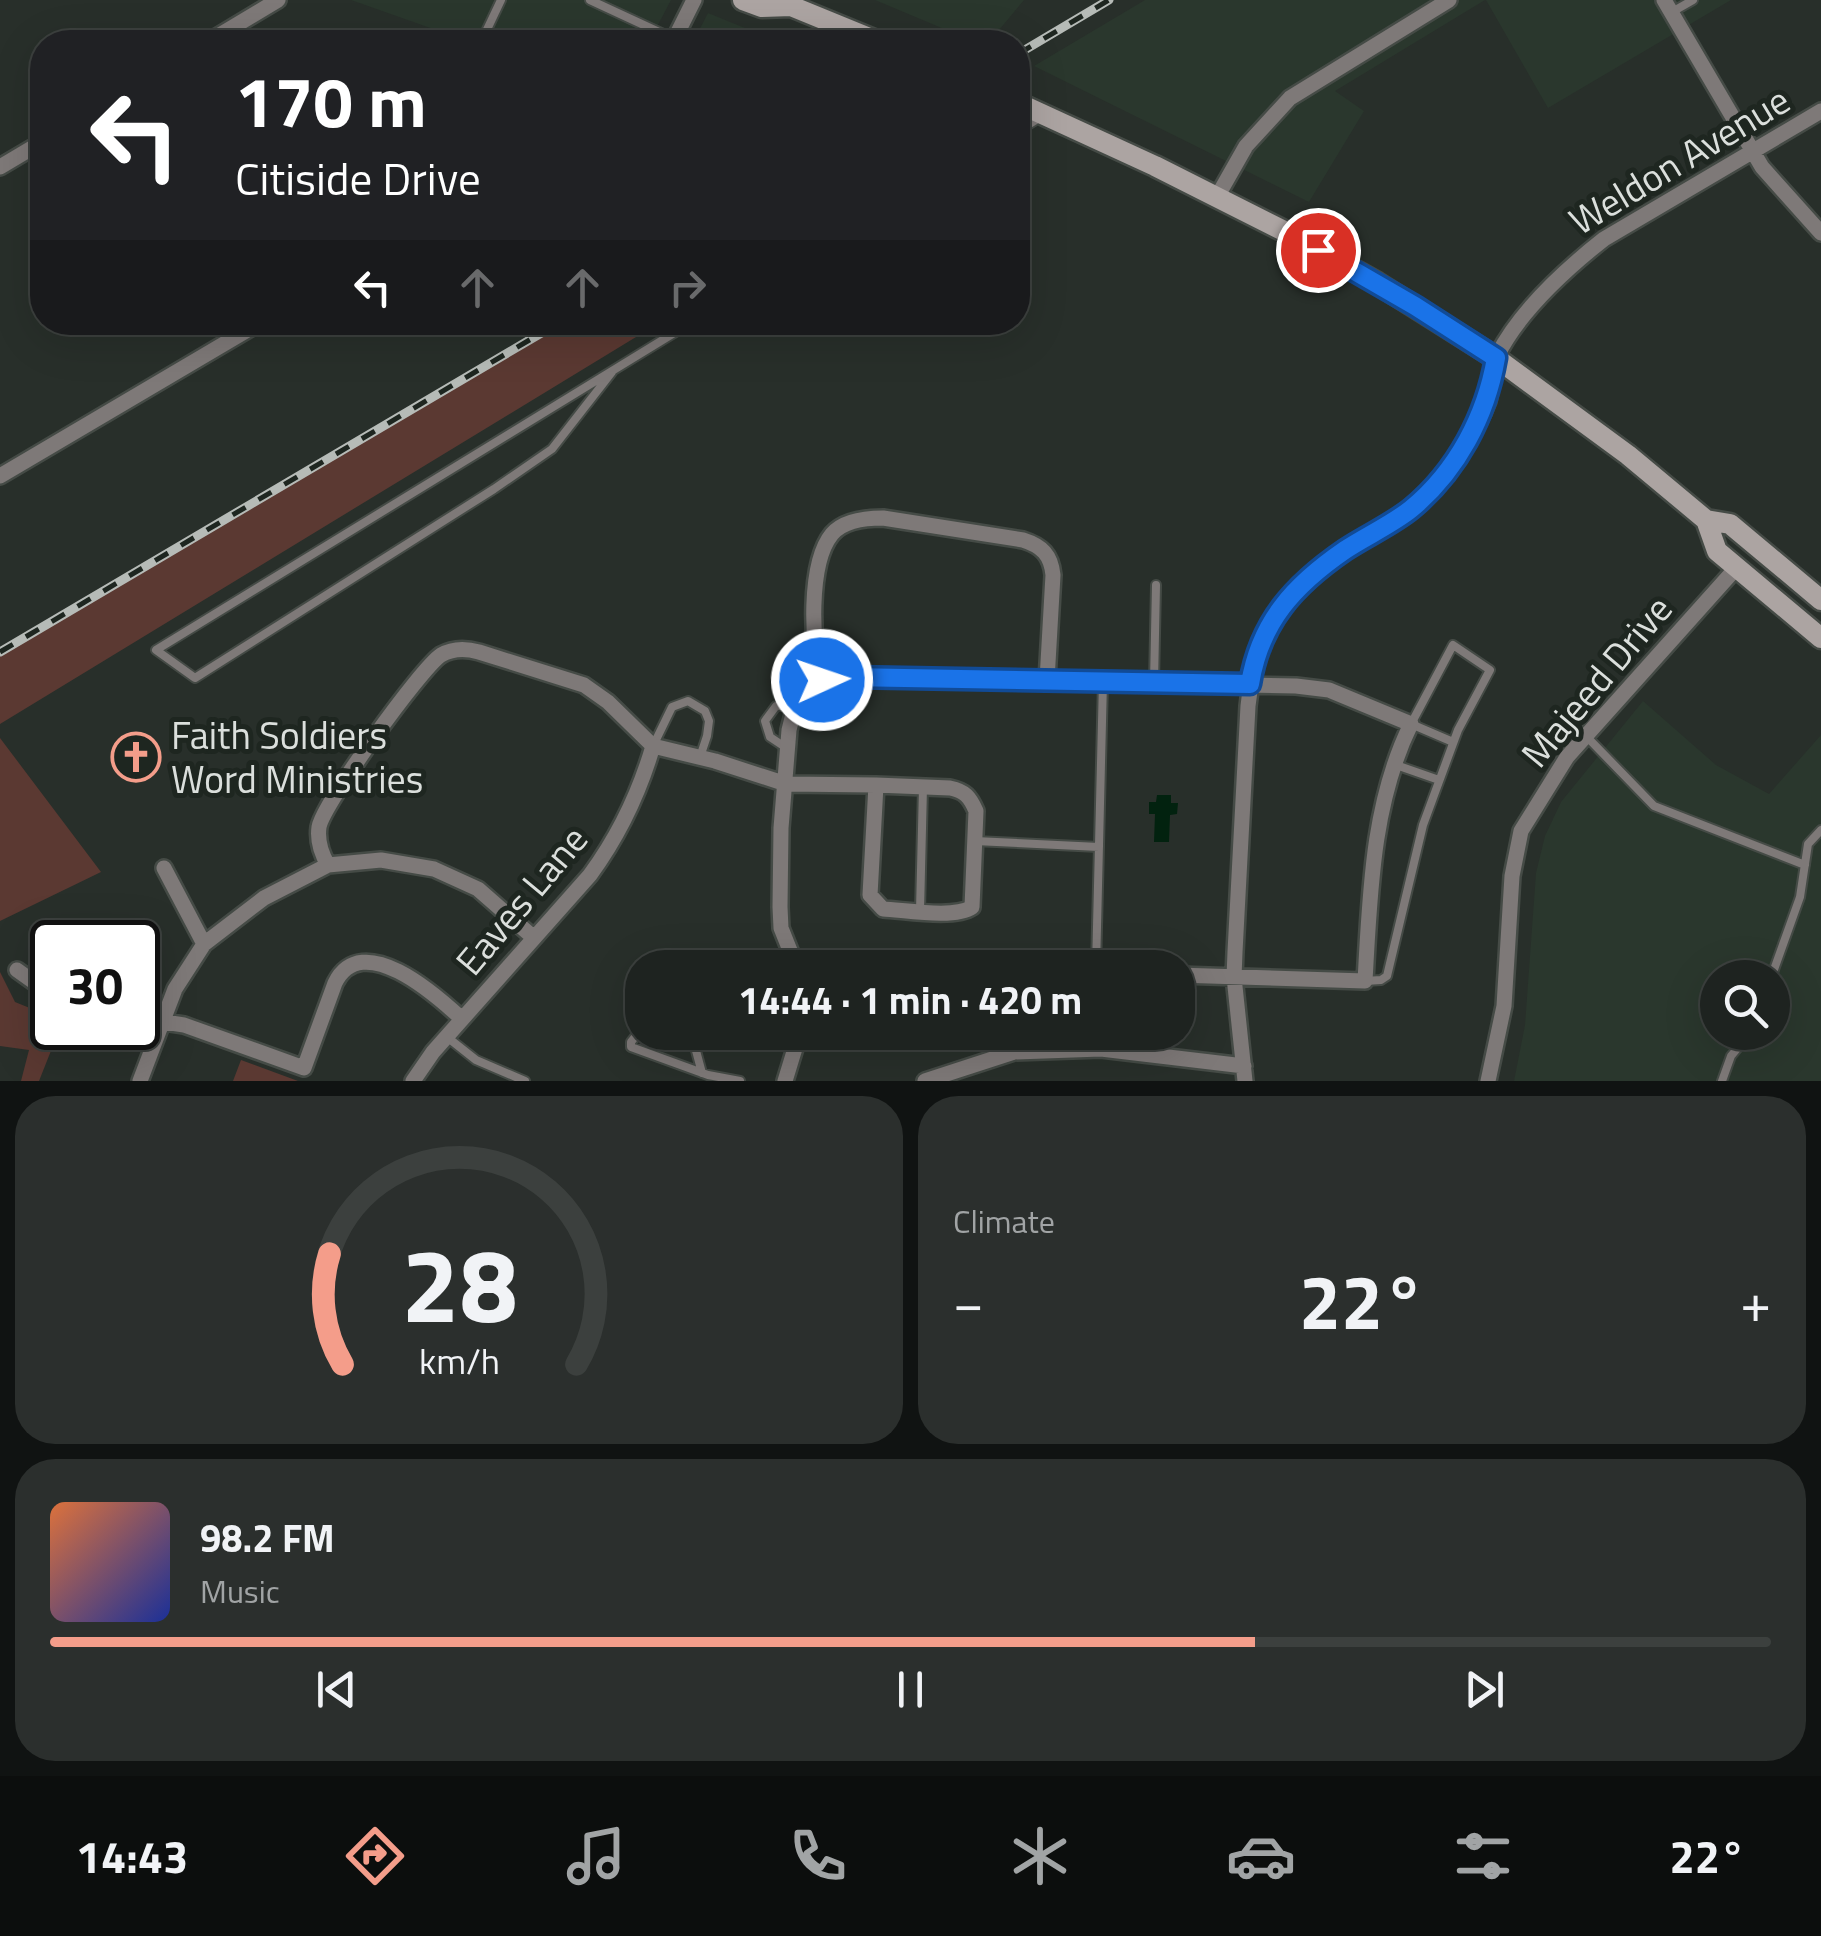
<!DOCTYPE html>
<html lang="en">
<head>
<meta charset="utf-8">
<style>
  :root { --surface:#1e2320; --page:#2b2f2d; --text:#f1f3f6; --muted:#a1a4a5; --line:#3c403e; --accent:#f49d8a }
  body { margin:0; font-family:"Titillium Web",sans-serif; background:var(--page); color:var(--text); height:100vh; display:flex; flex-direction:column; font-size:38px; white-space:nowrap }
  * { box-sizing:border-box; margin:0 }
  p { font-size:32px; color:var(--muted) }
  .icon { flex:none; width:55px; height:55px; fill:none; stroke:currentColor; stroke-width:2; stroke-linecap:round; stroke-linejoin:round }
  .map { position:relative; height:1081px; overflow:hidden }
  .details { display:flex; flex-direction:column; gap:15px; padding:15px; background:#101312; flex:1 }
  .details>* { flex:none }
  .banner { position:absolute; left:30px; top:30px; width:1000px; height:305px; border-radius:40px; box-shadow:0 10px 40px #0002,0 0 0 2px var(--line); background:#202124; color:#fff; overflow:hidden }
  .tools { position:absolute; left:1700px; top:960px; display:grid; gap:20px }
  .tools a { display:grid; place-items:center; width:90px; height:90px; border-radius:50%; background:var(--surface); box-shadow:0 10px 40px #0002,0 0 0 2px var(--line); font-size:50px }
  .speed { position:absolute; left:30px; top:920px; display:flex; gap:20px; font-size:50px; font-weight:700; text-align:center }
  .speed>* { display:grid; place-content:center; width:130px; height:130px; border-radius:50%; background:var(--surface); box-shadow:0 10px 40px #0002,0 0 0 2px var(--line); line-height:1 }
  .speed .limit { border:5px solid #111; border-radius:15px; background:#fff; color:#111 }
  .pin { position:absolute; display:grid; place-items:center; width:85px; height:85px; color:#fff; margin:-42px; border:5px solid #fff; border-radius:50%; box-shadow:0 2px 10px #0007 }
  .me { position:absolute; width:110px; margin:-55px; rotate:87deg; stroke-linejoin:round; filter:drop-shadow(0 0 8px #0008) }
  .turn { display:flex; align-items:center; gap:35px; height:210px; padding:0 40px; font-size:45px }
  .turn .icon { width:130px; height:130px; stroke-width:2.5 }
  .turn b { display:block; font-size:70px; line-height:85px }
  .lanes { display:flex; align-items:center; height:95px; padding:0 40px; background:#0003; justify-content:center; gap:50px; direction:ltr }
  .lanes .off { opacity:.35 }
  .big { font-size:75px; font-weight:700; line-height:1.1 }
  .details .tile { flex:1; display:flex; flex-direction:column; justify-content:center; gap:15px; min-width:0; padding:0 35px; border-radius:40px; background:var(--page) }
  .details .dial { align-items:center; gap:0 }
  .dial svg { height:260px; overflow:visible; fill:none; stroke:var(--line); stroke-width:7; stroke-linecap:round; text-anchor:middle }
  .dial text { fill:var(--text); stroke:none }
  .song { display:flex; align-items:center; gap:30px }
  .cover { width:120px; height:120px; border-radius:15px; background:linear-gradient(135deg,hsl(20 70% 55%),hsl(230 70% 35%)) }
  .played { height:10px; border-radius:5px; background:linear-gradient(90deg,var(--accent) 70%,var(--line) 70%) }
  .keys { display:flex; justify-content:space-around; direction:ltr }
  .heat { display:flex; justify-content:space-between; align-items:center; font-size:55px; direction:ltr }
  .details .tiles { flex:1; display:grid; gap:15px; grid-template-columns:1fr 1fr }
  .tile:last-child { grid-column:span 2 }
  .trip { position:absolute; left:625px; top:950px; width:570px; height:100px; border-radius:40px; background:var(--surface); box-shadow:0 10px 40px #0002,0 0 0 2px var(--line); font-weight:700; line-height:100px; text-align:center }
  .tab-bar { display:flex; height:160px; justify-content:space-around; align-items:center; background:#0c0e0d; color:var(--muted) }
  .tab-bar .icon { width:70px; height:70px }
  .tab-bar .on { color:var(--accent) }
  .tab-bar b { font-size:45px; color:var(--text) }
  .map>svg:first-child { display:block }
</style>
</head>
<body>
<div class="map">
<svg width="1821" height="1081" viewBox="0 0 1821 1081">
  <rect width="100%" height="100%" fill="#282f2a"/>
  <!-- built -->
  <path fill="#2a372d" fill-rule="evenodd" d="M351,0h320l-22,42h-179z
    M875,0h149l-35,42h-14z
    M1145,0h340l-150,91 29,20 -55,91 -275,-136z
    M1486,0h245l-183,108z
    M708,13l71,29h-86z
    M1643,701l73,64 53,29 52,-59v346h-307l11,-56 11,-152 9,-37 16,-34zM1718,978h54v54h-54z"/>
  <!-- green -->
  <path fill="#5b3932" d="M562,322l97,1 -659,401v-70z
    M0,738l101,134 -101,49z
    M0,972l15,30 37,15v11h8l-21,53h-18l8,-31 -29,-4z
    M241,1060l57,21h-65z"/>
  <!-- water -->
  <path fill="#02220f" d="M1157,795h14v8h7l-1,11 -7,1 -1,27h-15l1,-28h-6v-12h7z"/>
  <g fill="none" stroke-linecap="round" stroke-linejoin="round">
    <!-- lane casing -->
    <g stroke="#454b46" stroke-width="12">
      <path id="lane" d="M590,0l84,39
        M1672,12l21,-12
        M483,38l18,-38
        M827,42l5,-14
        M1018,131l21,-13
        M612,372l-60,77 -58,40 -299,189 -39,-28 536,-328
        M1154,683l2,-98
        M1586,736l68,70 151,59
        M653,746l19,-39 16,-6 17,10 4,10 -2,15 -7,21
        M788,749l-18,-12 -5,-16 11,-15 21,-1
        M1396,765l43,15
        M975,841l124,6
        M920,911l3,-124
        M1096,968l7,-287
        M1771,978l29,-81 8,-53 13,-14
        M1365,981l16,-1 6,-4 36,-151 35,-95 32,-60 -37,-25 -42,79 42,18
        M642,1028l-11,14v5l77,28 32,6
        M691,1032l11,41
        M447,1037l29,23 49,21
        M1722,1081l9,-25 20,-24"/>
    </g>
    <!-- street casing -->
    <g stroke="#454b46" stroke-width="20">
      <path id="street" d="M1664,0l98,167 59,66
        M208,42l70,-42
        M673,42l21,-42
        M0,167l42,-25
        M1217,197l29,-51 44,-48 159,-98
        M0,476l261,-154
        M822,680c-11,-33 -14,-117 10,-146 12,-14 34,-16 51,-16l140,22c19,6 28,15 30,35l-6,105
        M653,746l62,15 71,23 90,1
        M876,785l74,3c15,3 20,9 26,23l-4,96c-17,12 -67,3 -89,2l-13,-14z
        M328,865c-7,-12 -11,-24 -9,-38 4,-23 102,-159 122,-172 12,-7 24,-7 38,-3l105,33 24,17 45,44
        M164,868l40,76
        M797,968l-16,-40 -1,-21 1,-79 8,-98 4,-16 14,-24 15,-10 26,-3 448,9 33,4 82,34c-39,79 -41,170 -46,257l-187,-6
        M17,970l35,25
        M138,1018l46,7 120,43 31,-85c27,-54 100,11 127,36
        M140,1081l35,-92 29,-45 60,-46 64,-33 53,-5 53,9 44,20 56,49
        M413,1081l20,-29 157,-177c30,-41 49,-81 63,-129
        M785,1081l15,-49
        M925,1081l89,-29 87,-3 143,17
        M1245,1081l-11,-104 1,-25 13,-246c8,-77 36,-118 102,-159 31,-19 61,-35 85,-63 21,-23 42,-54 53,-83 4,-14 2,-32 9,-45 22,-44 69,-87 107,-117l217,-128
        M1488,1081l16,-75 8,-130 9,-45 46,-74 170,-190"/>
    </g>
    <!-- secondary casing -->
    <g stroke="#454b46" stroke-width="25">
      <path id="secondary" d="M743,0l19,7 29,-1 88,36
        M1018,103l137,63 133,67 89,50 119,75 132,97 78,65 11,31 104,87
        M1706,520l24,4 91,76"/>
    </g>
    <!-- lane -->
    <use href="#lane" stroke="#7e7978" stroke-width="8"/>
    <!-- street -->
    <use href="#street" stroke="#7e7978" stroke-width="15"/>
    <!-- secondary -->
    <use href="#secondary" stroke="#aca4a2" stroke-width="20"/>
    <!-- rail casing -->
    <g stroke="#b6bbb7" stroke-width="9">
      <path id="rail" d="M1018,54l91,-54
        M0,652l560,-330"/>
    </g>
    <!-- rail -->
    <use href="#rail" stroke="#1e2620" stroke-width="5" stroke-dasharray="15" stroke-linecap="butt"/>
  </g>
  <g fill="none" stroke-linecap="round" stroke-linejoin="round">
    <!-- route casing -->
    <g stroke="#114b97" stroke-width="25">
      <path id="route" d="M822,680l26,-3 402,7c10,-62 44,-99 95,-134 21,-14 46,-25 66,-41 46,-38 75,-93 85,-151l-81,-52 -97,-56"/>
    </g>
    <!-- route -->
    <use href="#route" stroke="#1a73e8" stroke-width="18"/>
  </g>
  <!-- icons -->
  <defs>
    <g id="church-ring" transform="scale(2.5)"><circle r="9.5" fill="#1e2620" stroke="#f49d8a" stroke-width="1.5"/><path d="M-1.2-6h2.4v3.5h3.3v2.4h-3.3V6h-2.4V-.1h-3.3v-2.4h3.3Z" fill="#f49d8a"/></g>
  </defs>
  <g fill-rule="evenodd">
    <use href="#church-ring" x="136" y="757"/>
  </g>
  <g text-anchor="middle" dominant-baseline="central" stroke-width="10" stroke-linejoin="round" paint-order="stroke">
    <!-- street labels -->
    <g font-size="38" fill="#dbdfdc" stroke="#1e2620">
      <text transform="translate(1679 160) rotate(-31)">Weldon Avenue</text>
      <text transform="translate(1596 681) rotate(-50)">Majeed Drive</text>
      <text transform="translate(521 900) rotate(-50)">Eaves Lane</text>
    </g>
    <!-- poi labels -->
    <g font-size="38" fill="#dbdfdc" stroke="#1e2620" text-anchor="start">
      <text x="171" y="735">Faith Soldiers<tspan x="171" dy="44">Word Ministries</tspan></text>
    </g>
  </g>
</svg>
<div class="tools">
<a><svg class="icon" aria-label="search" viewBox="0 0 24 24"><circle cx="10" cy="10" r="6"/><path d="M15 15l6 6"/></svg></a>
</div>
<div class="speed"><div class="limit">30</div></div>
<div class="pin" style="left:1318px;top:250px;background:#d93025"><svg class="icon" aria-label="arrive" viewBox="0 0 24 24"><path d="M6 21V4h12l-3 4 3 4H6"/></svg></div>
<svg class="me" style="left:822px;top:680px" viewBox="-20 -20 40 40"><circle r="17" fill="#1a73e8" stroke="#fff" stroke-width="3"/><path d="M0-11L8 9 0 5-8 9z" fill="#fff"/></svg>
<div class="trip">14:44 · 1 min · 420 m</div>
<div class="banner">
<div class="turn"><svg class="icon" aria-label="left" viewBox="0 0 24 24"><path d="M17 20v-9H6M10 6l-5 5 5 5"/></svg><div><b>170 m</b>Citiside Drive</div></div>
<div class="lanes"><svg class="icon" aria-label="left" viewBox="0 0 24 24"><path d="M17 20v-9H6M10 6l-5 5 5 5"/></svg><svg class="icon off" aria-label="ahead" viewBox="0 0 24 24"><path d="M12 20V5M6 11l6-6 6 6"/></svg><svg class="icon off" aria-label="ahead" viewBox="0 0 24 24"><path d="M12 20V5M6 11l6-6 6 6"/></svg><svg class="icon off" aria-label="right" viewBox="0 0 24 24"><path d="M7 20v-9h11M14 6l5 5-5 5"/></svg></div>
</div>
</div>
<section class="details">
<div class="tiles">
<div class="tile dial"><svg viewBox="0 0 100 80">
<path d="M14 69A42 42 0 1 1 86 69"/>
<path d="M14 69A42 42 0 0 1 10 35" stroke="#f49d8a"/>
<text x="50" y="56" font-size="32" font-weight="700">28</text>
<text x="50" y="72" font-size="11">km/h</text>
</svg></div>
<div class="tile"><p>Climate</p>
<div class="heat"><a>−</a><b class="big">22°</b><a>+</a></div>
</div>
<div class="tile">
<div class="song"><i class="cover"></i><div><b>98.2 FM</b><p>Music</p></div></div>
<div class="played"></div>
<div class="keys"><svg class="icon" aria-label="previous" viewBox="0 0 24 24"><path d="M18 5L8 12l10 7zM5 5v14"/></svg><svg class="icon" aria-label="pause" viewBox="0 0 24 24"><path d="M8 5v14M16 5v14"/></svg><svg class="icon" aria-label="next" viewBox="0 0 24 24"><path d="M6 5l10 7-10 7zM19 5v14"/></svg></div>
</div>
</div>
</section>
<nav class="tab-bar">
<b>14:43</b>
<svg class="icon on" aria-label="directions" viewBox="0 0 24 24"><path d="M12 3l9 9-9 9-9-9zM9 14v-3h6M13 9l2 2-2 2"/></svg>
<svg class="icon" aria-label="music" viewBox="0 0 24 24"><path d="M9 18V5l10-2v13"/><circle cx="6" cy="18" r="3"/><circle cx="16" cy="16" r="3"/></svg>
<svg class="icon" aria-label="phone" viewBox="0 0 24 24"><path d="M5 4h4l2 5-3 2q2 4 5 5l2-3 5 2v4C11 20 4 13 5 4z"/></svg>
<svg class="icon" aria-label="climate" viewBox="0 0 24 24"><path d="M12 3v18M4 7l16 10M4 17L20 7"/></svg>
<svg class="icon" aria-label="car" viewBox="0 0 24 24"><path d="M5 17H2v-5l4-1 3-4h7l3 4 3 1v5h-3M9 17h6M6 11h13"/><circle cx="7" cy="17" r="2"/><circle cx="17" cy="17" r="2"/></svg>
<svg class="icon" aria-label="filters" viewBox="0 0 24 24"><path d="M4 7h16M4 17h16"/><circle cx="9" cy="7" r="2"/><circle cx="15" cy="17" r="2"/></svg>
<b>22°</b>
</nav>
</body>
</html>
